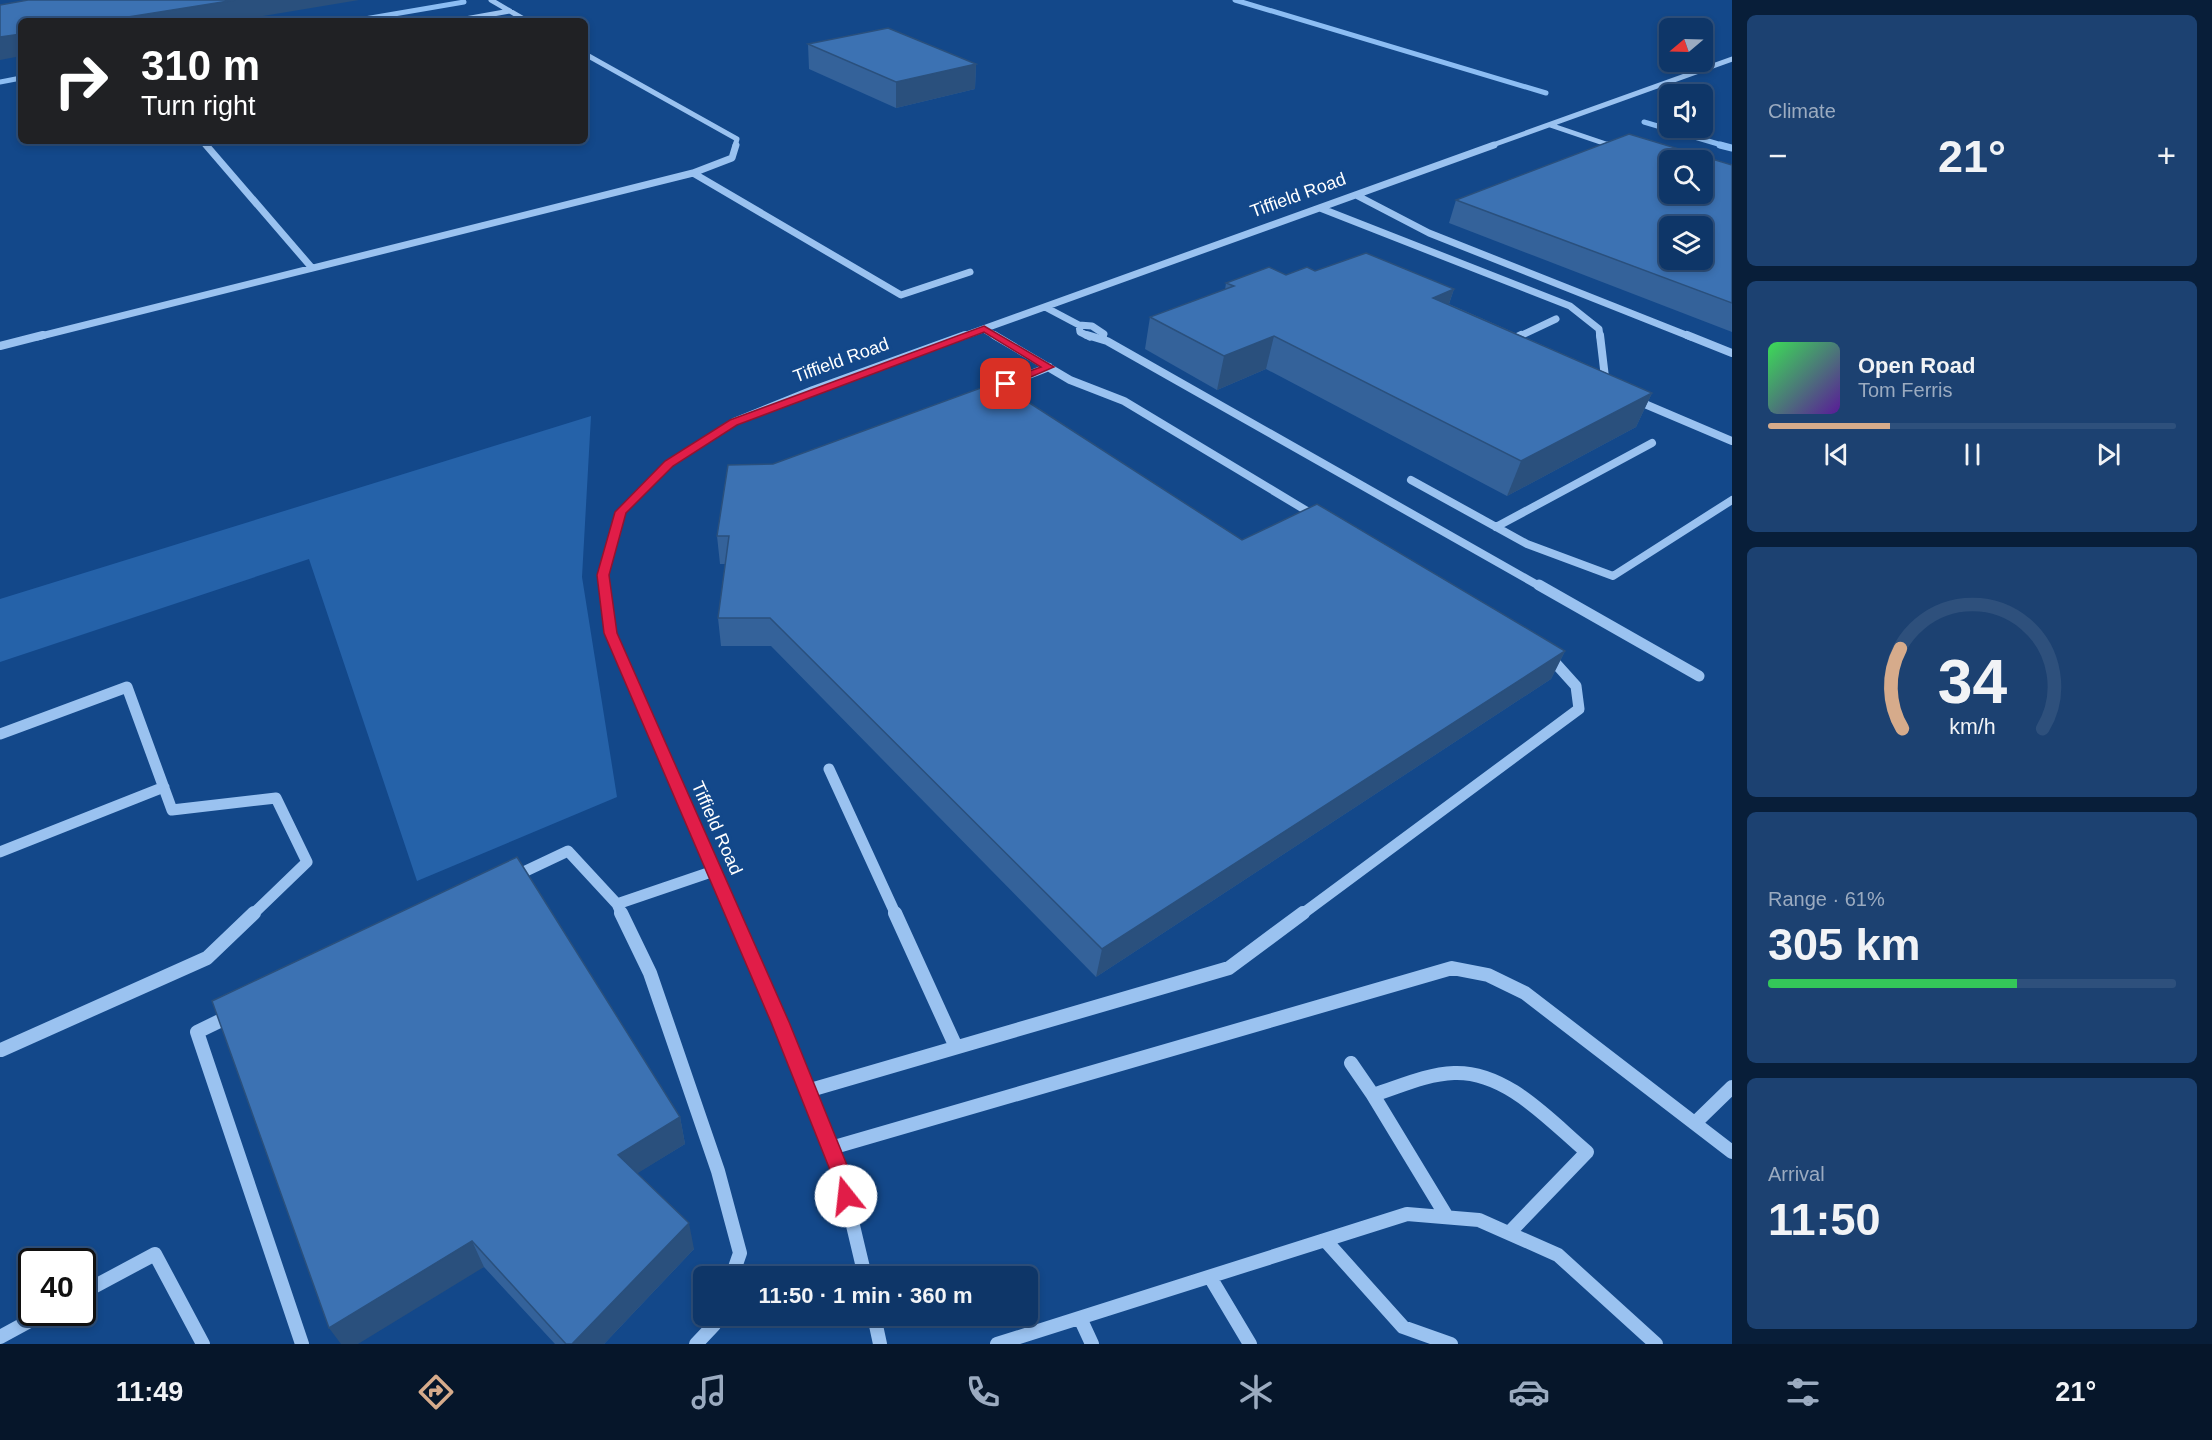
<!DOCTYPE html>
<html lang="en">
<head>
<meta charset="utf-8">
<style>
  :root { --surface:#0e3668; --page:#1c4171; --text:#f1f3f6; --muted:#9babc0; --line:#2e507c; --accent:#d6ab8b }
  body { margin:0; font-family:Arial,sans-serif; background:var(--page); color:var(--text); height:100vh; display:flex; flex-direction:column; font-size:22px; white-space:nowrap }
  * { box-sizing:border-box; margin:0 }
  p { font-size:20px; color:var(--muted) }
  .icon { flex:none; width:33px; height:33px; fill:none; stroke:currentColor; stroke-width:2; stroke-linecap:round; stroke-linejoin:round }
  .map { position:relative; flex:1; overflow:hidden }
  .side { display:flex; flex-direction:column; gap:15px; padding:15px; background:#081e39; width:480px }
  .side>* { flex:none }
  .banner { position:absolute; left:18px; top:18px; width:570px; height:126px; border-radius:9px; box-shadow:0 3px 9px #0003,0 0 0 2px var(--line); background:#202124; color:#fff; overflow:hidden }
  .needle { width:39px; rotate:251deg }
  .fabs { position:absolute; left:1659px; top:18px; display:grid; gap:12px }
  .fabs a { display:grid; place-items:center; width:54px; height:54px; border-radius:9px; background:var(--surface); box-shadow:0 3px 9px #0003,0 0 0 2px var(--line); font-size:30px }
  .speed { position:absolute; left:18px; top:1248px; display:flex; gap:12px; font-size:30px; font-weight:700; text-align:center }
  .speed>* { display:grid; place-content:center; width:78px; height:78px; border-radius:50%; background:var(--surface); box-shadow:0 3px 9px #0003,0 0 0 2px var(--line); line-height:1 }
  .speed .limit { border:3px solid #111; border-radius:9px; background:#fff; color:#111 }
  .pin { position:absolute; display:grid; place-items:center; width:51px; height:51px; color:#fff; margin:-26px; border-radius:12px; box-shadow:0 3px 9px #0006 }
  .me { position:absolute; width:66px; margin:-33px; rotate:344deg; stroke-linejoin:round; filter:drop-shadow(0 0 4px #0008) }
  .turn { display:flex; align-items:center; gap:21px; height:126px; padding:0 24px; font-size:27px }
  .turn .icon { width:78px; height:78px; stroke-width:2.5 }
  .turn b { display:block; font-size:42px; line-height:51px }
  .big { font-size:45px; font-weight:800; line-height:1.1 }
  .side .tile { flex:1; display:flex; flex-direction:column; justify-content:center; gap:9px; min-width:0; padding:0 21px; border-radius:9px; background:var(--page) }
  .side .dial { align-items:center; gap:0 }
  .dial svg { height:156px; overflow:visible; fill:none; stroke:var(--line); stroke-width:7; stroke-linecap:round; text-anchor:middle }
  .dial text { fill:var(--text); stroke:none }
  .song { display:flex; align-items:center; gap:18px }
  .cover { width:72px; height:72px; border-radius:9px; background:linear-gradient(135deg,hsl(130 70% 55%),hsl(270 70% 35%)) }
  .played { height:6px; border-radius:3px; background:linear-gradient(90deg,var(--accent) 30%,var(--line) 30%) }
  .keys { display:flex; justify-content:space-around; direction:ltr }
  .heat { display:flex; justify-content:space-between; align-items:center; font-size:33px; direction:ltr }
  .charge { height:9px; border-radius:4px; background:linear-gradient(90deg,#34c759 61%,var(--line) 0) }
  .trip { position:absolute; left:693px; top:1266px; width:345px; height:60px; border-radius:9px; background:var(--surface); box-shadow:0 3px 9px #0003,0 0 0 2px var(--line); font-weight:800; line-height:60px; text-align:center }
  .menu { display:flex; height:96px; justify-content:space-around; align-items:center; background:#06162a; color:var(--muted) }
  .menu .icon { width:42px; height:42px }
  .menu .on { color:var(--accent) }
  .menu b { font-size:27px; color:var(--text) }
  main { display:flex; flex:1; min-height:0 }
  .map>svg:first-child { display:block }
</style>
</head>
<body>
<main>
<div class="map">
<svg width="1732" height="1344" viewBox="0 0 1732 1344">
  <rect width="100%" height="100%" fill="#13488a"/>
  <!-- green -->
  <path fill="#2562a9" d="M591,416l-9,161 35,220 -200,84 -108,-322 -309,103v-63z"/>
  <g fill="none" stroke-linecap="round" stroke-linejoin="round">
    <!-- stream-far1 -->
    <path stroke="#8cbdf3" stroke-width="5" d="M1235,0l311,93
      M353,21l111,-19
      M0,82l21,-4
      M1644,122l81,24"/>
    <!-- stream -->
    <path stroke="#8cbdf3" stroke-width="7" d="M1720,145l12,3"/>
    <!-- minor-far4 -->
    <path stroke="#9ac2f0" stroke-width="5" d="M491,0l36,21
      M454,21l56,-10
      M585,54l152,85 -2,7
      M1550,125l62,21
      M203,141l4,5
      M1490,146l242,-87"/>
    <!-- minor-far3 -->
    <path stroke="#9ac2f0" stroke-width="7" d="M206,145l106,123
      M736,145l-4,13 -39,15 208,122 69,-23
      M1608,145l10,3
      M1356,195l73,38 262,104
      M1320,208l250,98 29,23 1,8
      M1045,307l34,18
      M984,329l13,8
      M37,337l656,-164
      M961,337l533,-192
      M1090,337l-10,-5 -1,-7 13,1 12,8 -1,3
      M1518,337l38,-18"/>
    <!-- minor-far2 -->
    <path stroke="#9ac2f0" stroke-width="8" d="M994,335l76,45 54,21 193,116
      M1087,335l20,6 434,246
      M1600,335l6,51
      M1687,335l45,18
      M1102,338l1,-3
      M1507,342l14,-7
      M0,346l43,-11
      M990,390l59,-23
      M1633,399l99,42
      M1411,480l116,64 86,32 119,-76
      M1496,527l156,-84
      M604,587l-1,-12 18,-63 48,-48 65,-42 79,-32 152,-55"/>
    <!-- minor-far1 -->
    <path stroke="#9ac2f0" stroke-width="11" d="M604,585l6,48 123,282
      M1539,585l160,91
      M0,734l127,-47 45,123 104,-12 31,64 -55,53
      M829,769l67,146
      M0,852l164,-65
      M513,877l55,-26 49,53 5,11
      M617,904l97,-33
      M1301,915l278,-206 -3,-23 -27,-30"/>
    <!-- minor -->
    <path stroke="#9ac2f0" stroke-width="14" d="M621,913l29,60 68,198 22,82 -8,23
      M732,913l48,109 61,153 24,101
      M895,913l61,134
      M230,1016l-33,16 105,312
      M1,1050l206,-92 47,-45
      M1351,1063l22,32c26,-8 53,-21 81,-22 53,-2 96,48 133,79l-78,81
      M807,1091l422,-123 74,-55
      M1373,1095l74,122
      M1695,1123l37,-36
      M831,1148l621,-180 36,7 37,18 207,159
      M1325,1240l78,87 48,17
      M1210,1277l40,67
      M82,1293l73,-39 48,90
      M874,1316l6,28
      M1080,1318l12,26
      M0,1337l46,-25
      M696,1344l18,-19 4,-9
      M997,1344l410,-130 72,6 79,35 98,89"/>
  </g>
  <!-- wall -->
  <path fill="#34629a" d="M808,44l168,20 -1,25 -79,19 -87,-39z
    M1732,165v167l-283,-109 7,-23z
    M1315,271l139,18 -5,15 203,89 -16,34 -129,69 -241,-127 -49,21 -72,-41 5,-32 75,-27 1,-7z
    M717,536l525,4 323,111 -14,28 -455,298 -325,-331h-50l-3,-28 8,-54h-6z
    M680,1117l5,27 -48,29 57,76 -90,95h-49l-71,-77 -155,61z"/>
  <!-- shaded-wall -->
  <path fill="#2a507d" d="M235,0h124l-126,21h-130z
    M21,34v22l-21,4v-23z
    M976,64l-1,25 -79,19v-26z
    M1454,289l-11,32 -10,-23z
    M1274,336l-8,33 -49,21 7,-34z
    M1652,393l-16,34 -129,69 14,-35z
    M1565,651l-14,28 -455,298 6,-28z
    M680,1117l5,27 -60,37 -7,-26z
    M689,1223l5,26 -90,95h-32z
    M472,1241l12,26 -126,77h-17l-12,-16z"/>
  <!-- building -->
  <path fill="#3c72b3" stroke="#2a507d" stroke-width="1.5" fill-rule="evenodd" d="M28,0h207l-132,21h-82v13l-21,3v-32z
    M888,28l88,36 -80,18 -88,-38z
    M1629,134l103,31v138l-276,-103zM1670,160h32v34h-32zM1670,226h32v34h-32z
    M1366,253l88,36 -21,9 219,95 -131,68 -247,-125 -50,20 -74,-39 84,-31 -8,-3 43,-16 17,8 21,-8 8,4z
    M997,382l245,158 75,-36 248,147 -463,298 -332,-331h-52l11,-82h-12l11,-71 45,-1z
    M517,857l163,260 -62,38 71,68 -117,121h-6l-94,-103 -143,87 -117,-327z"/>
  <!-- route -->
  <path fill="#e11d48" stroke="#92132f" stroke-width="1.5" d="M984,326l70,41 -44,19h-8v-5l39,-14 -57,-35 -247,93 -64,41 -47,47 -17,62 8,58 172,389 62,153 5,21 -3,6 -7,3 -7,-3 -7,-27 -61,-153 -167,-389 -7,-58 18,-63 50,-51 65,-41z"/>
  <g text-anchor="middle" dominant-baseline="central" stroke-width="6" stroke-linejoin="round" paint-order="stroke">
    <!-- street labels -->
    <g font-size="18" fill="#fff" stroke="#13488a">
      <text transform="translate(1298 195) rotate(-20)">Tiffield Road</text>
      <text transform="translate(841 360) rotate(-20)">Tiffield Road</text>
      <text transform="translate(717 828) rotate(66)">Tiffield Road</text>
    </g>
  </g>
</svg>
<div class="fabs">
<a><svg class="needle" viewBox="-14 -14 28 28"><path d="M0-13l5 13h-10z" fill="#e53935"/><path d="M0 13l5-13h-10z" fill="#9babc0"/></svg></a>
<a><svg class="icon" aria-label="sound" viewBox="0 0 24 24"><path d="M4 9h4l5-4v14l-5-4H4zM17 9q2 3 0 6"/></svg></a>
<a><svg class="icon" aria-label="search" viewBox="0 0 24 24"><circle cx="10" cy="10" r="6"/><path d="M15 15l6 6"/></svg></a>
<a><svg class="icon" aria-label="layers" viewBox="0 0 24 24"><path d="M12 4l9 5-9 5-9-5zM3 14l9 5 9-5"/></svg></a>
</div>
<div class="speed"><div class="limit">40</div></div>
<div class="pin" style="left:1006px;top:384px;background:#d93025"><svg class="icon" aria-label="arrive" viewBox="0 0 24 24"><path d="M6 21V4h12l-3 4 3 4H6"/></svg></div>
<svg class="me" style="left:846px;top:1196px" viewBox="-20 -20 40 40"><circle r="19" fill="#fff"/><path d="M0-13L10 11 0 6-10 11z" fill="#e11d48"/></svg>
<div class="trip">11:50 · 1 min · 360 m</div>
<div class="banner">
<div class="turn"><svg class="icon" aria-label="right" viewBox="0 0 24 24"><path d="M7 20v-9h11M14 6l5 5-5 5"/></svg><div><b>310 m</b>Turn right</div></div>
</div>
</div>
<section class="side">
<div class="tile"><p>Climate</p>
<div class="heat"><a>−</a><b class="big">21°</b><a>+</a></div>
</div>
<div class="tile">
<div class="song"><i class="cover"></i><div><b>Open Road</b><p>Tom Ferris</p></div></div>
<div class="played"></div>
<div class="keys"><svg class="icon" aria-label="previous" viewBox="0 0 24 24"><path d="M18 5L8 12l10 7zM5 5v14"/></svg><svg class="icon" aria-label="pause" viewBox="0 0 24 24"><path d="M8 5v14M16 5v14"/></svg><svg class="icon" aria-label="next" viewBox="0 0 24 24"><path d="M6 5l10 7-10 7zM19 5v14"/></svg></div>
</div>
<div class="tile dial"><svg viewBox="0 0 100 80">
<path d="M14 69A42 42 0 1 1 86 69"/>
<path d="M14 69A42 42 0 0 1 13 28" stroke="#d6ab8b"/>
<text x="50" y="56" font-size="32" font-weight="700">34</text>
<text x="50" y="72" font-size="11">km/h</text>
</svg></div>
<div class="tile"><p>Range · 61%</p><b class="big">305 km</b><div class="charge"></div></div>
<div class="tile"><p>Arrival</p><b class="big">11:50</b></div>
</section>
</main>
<nav class="menu">
<b>11:49</b>
<svg class="icon on" aria-label="directions" viewBox="0 0 24 24"><path d="M12 3l9 9-9 9-9-9zM9 14v-3h6M13 9l2 2-2 2"/></svg>
<svg class="icon" aria-label="music" viewBox="0 0 24 24"><path d="M9 18V5l10-2v13"/><circle cx="6" cy="18" r="3"/><circle cx="16" cy="16" r="3"/></svg>
<svg class="icon" aria-label="phone" viewBox="0 0 24 24"><path d="M5 4h4l2 5-3 2q2 4 5 5l2-3 5 2v4C11 20 4 13 5 4z"/></svg>
<svg class="icon" aria-label="climate" viewBox="0 0 24 24"><path d="M12 3v18M4 7l16 10M4 17L20 7"/></svg>
<svg class="icon" aria-label="car" viewBox="0 0 24 24"><path d="M5 17H2v-5l4-1 3-4h7l3 4 3 1v5h-3M9 17h6M6 11h13"/><circle cx="7" cy="17" r="2"/><circle cx="17" cy="17" r="2"/></svg>
<svg class="icon" aria-label="filters" viewBox="0 0 24 24"><path d="M4 7h16M4 17h16"/><circle cx="9" cy="7" r="2"/><circle cx="15" cy="17" r="2"/></svg>
<b>21°</b>
</nav>
</body>
</html>
